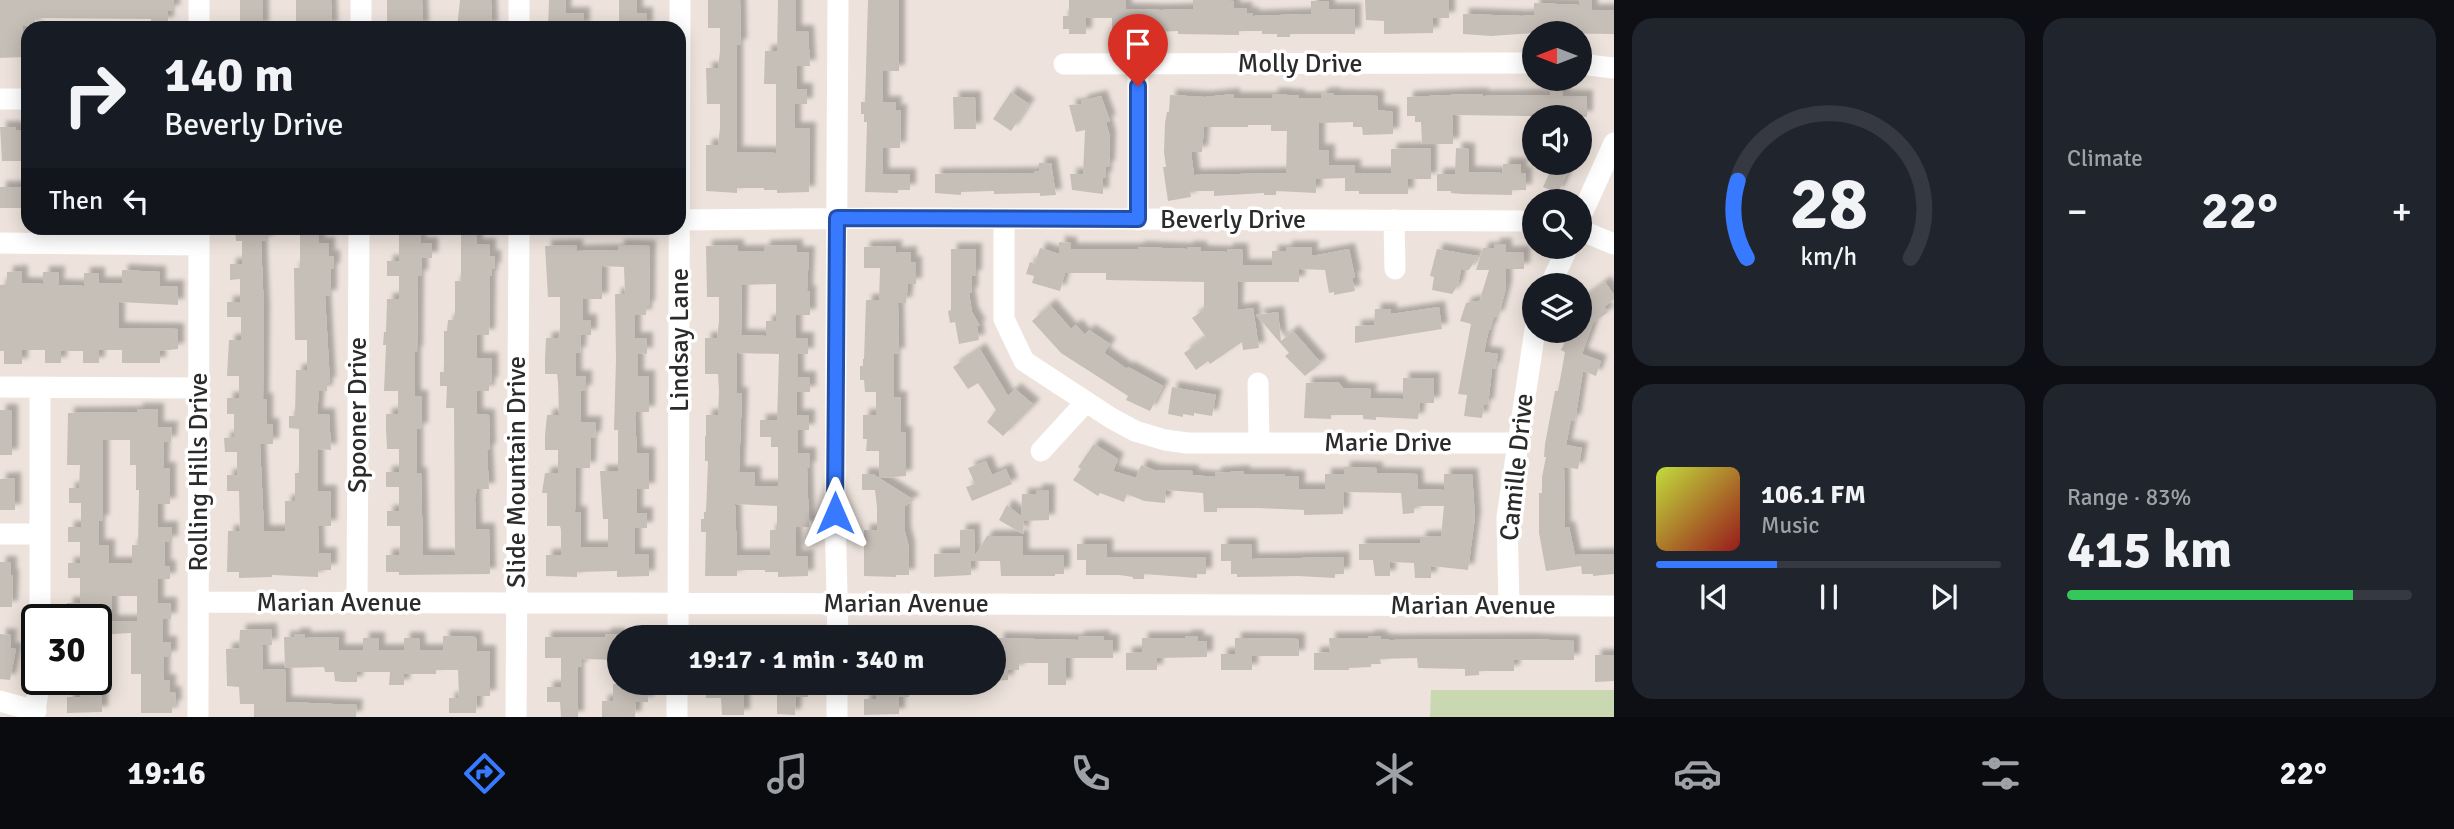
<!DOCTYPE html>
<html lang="en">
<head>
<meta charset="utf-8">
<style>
  :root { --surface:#171b24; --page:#20242c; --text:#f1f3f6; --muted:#9ea1a6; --line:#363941; --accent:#3779ff }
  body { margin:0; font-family:Signika,sans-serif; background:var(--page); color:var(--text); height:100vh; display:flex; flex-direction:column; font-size:26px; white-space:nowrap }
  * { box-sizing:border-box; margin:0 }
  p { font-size:23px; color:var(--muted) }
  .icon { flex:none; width:38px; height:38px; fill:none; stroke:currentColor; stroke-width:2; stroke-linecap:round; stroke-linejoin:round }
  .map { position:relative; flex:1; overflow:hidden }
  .details { display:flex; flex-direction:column; gap:18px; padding:18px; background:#0d0f14; width:840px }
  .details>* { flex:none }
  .hud { position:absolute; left:21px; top:21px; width:665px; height:214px; border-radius:21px; box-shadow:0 4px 18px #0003; background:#171b24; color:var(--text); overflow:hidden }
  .needle { width:46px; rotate:270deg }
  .controls { position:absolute; left:1522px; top:21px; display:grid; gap:14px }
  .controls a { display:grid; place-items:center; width:70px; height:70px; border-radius:50%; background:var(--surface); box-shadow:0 4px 18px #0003; font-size:35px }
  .speed { position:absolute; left:21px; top:604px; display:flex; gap:14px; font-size:35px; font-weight:700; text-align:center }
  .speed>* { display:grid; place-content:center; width:91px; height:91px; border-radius:50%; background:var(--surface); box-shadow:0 4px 18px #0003; line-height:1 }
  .speed .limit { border:4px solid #111; border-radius:10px; background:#fff; color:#111 }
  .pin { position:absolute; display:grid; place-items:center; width:60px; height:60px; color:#fff; margin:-72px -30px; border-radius:50% 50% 50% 0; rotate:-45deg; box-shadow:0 0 7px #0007 }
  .pin .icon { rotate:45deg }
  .me { position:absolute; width:77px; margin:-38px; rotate:0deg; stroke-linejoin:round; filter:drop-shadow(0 0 5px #0008) }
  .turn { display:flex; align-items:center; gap:24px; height:147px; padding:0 28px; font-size:32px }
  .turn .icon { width:91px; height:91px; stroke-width:2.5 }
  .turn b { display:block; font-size:49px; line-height:60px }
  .then { display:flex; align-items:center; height:66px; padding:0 28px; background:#0003; gap:14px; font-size:26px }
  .big { font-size:52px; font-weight:700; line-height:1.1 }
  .details .tile { flex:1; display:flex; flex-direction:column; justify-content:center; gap:10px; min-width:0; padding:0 24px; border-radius:21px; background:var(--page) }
  .details .dial { align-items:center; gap:0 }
  .dial svg { height:182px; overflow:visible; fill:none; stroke:var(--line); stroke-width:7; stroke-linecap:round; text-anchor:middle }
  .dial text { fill:var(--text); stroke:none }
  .song { display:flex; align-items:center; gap:21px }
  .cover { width:84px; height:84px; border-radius:10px; background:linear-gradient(135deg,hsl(70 70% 55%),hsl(0 70% 35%)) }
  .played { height:7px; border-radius:4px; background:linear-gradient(90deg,var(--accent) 35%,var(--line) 35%) }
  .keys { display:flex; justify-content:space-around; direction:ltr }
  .heat { display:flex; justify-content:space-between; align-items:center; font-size:38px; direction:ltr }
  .charge { height:10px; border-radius:5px; background:linear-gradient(90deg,#34c759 83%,var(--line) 0) }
  .details .tiles { flex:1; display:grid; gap:18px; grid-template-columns:repeat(2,1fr) }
  .trip { position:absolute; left:607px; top:625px; width:399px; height:70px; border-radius:35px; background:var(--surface); box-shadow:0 4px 18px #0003; font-weight:700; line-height:70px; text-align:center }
  .dock { display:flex; height:112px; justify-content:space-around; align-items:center; background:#090b0e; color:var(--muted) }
  .dock .icon { width:49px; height:49px }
  .dock .active { color:var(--accent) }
  .dock b { font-size:32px; color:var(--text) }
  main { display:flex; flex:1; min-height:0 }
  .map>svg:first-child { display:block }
</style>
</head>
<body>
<main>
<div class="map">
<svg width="1614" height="717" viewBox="0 0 1614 717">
  <defs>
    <filter id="shadow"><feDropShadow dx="6" dy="-6" stdDeviation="2" flood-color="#0004"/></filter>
  </defs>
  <rect width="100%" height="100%" fill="#ede3dc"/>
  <!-- cemetery -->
  <path fill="#cad8b2" d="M1431,690h183v27h-184z"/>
  <!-- building -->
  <path fill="#c6bfb8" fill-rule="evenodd" filter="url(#shadow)" d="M0,0h174v11h-6v12h-17v-4l-116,-1 1,8 -13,-1v32l-23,1z
    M240,0h23v28h-23z
    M296,0h35l1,28h-36z
    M387,0h35l1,28h-36z
    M460,0h31l1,28h-35z
    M549,0h17l-1,13h19v15h-36z
    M619,0h18v13h10v15h-28z
    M708,0h32l1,45h-4v107l39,1v-69h-12l1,-33h12l1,-51h18v31h12l2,35h-13v23h10v15h-12v24h15l-1,64 -32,1v-3h-13v-2h-27v5l-31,-2v-46h12l2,-17v-24h-13l-1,-36h12l2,-17v-23h-12z
    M868,0h31v71h-16v31h13l-1,8h6l-1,38h-17v26h27v16h-12v3l-33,-1 2,-70h-3v-8h-3v-12h4z
    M1069,0h57v9l35,1 32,-1v-9l41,1v7h13l-1,5h7v3l58,-2v-13h18v8h26v25h-65v3h-13v-3h-15v-3h-23v4l-61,-1v-3l-66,3v-16h-26v16h-17v-5h-6v-13h6z
    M1365,0h84v18h-16v15l-49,1v-13l-18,-1z
    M1579,0h13v10h22v24l-79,-1 -44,3 -28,-2v-20l59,2 12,-1v-12l45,2z
    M1550,90h13v6h24v21l-134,-2v29h-31l-1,-22h-6v-6h-8v-19l63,-3h13v2l67,-1z
    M1011,92l18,12 -18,27 -18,-12z
    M1334,93v2l44,1v14l15,2v22l-30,1 -1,-8h-9v-5l-34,1v27h10v15h26v8h36v-24l40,-1v31h-23v15h-49v-3h-14v-13l-29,1v14l-40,-2v4h-12v-2l-50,3v-5h-24l1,6 -23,4 -5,-34h3l-2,-15 1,-29 2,-11h2l1,-17 35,2 29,-3v4h38v-4h15v1h12v3h22v-4zM1248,125h23v6h16l-1,42 -92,2 -3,-23h11l2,-25h44z
    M1101,96l9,25 -4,1 4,15 -1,30h-3v11h-3v16l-31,-4 -2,-16h13l2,-44 -9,2 -7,-27 13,-1 -1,-3z
    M953,97h22l1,32h-22z
    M0,127h16v3h7v31h-21z
    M1456,148l13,1v23l33,1 1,-9h18v9h5v17h-14v5l-50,-1 -11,-1v-2h-14v-17h18z
    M1039,163h12l5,32 -16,1v-3l-46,1v-3l-33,1v3l-26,-2v-19l99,-1v-2h5z
    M1554,163h18l-14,30 -15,-6z
    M0,187h22v21h-22z
    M235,228h33v13h-7l3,71 -1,87h4v25h6v20h-13l4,87h21v-30h10v-28h4v-44l-10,-1v-12h6l1,-46h11v-30h-12l-1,-72h6v-40h19v15h10v13h5v13h-3v27h-6l5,87h-3v8h-8l-2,23h12l2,36 -13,-1v42h13v35h-13l1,27h12v17h-13v7l-46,-2v2l-33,1v-6h-12l1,-41h12l-1,-40h-12v-16h10v-23h-12l-1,-14 10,-1v-23h-7v-16h12v-22h-12l2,-36h12v-23h-14v-15h13v-23l-10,1v-16h12v-23h-6z
    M399,228h22l-1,15h12v15h-10v18h-4l-1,76h-2v44h7v33h-5v44h4l2,82h32l-1,-147h-8l1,-22h-7v-14h4v-41h3l1,-11h7v-39h6v-53h16v16h13v12h5v13l-3,-1v8h-2l-1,59h-12v23h15v25h-3v8h-12v23l12,1 1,35h-3l2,39h-12l-2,9 1,31h13l1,45 -91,1v-3h-13v-17h13l1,-5v-24h-13v-15h12v-24h-13v-15h13v-23h-12l-1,-20v-15h12v-23h-14l2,-46h-3l1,-13h2l1,-33h12v-23h-12v-15h12z
    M1059,242l12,1v6h67v-2l49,2v-2h14v4l26,1v-3h15l1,16h29v-14h14v-4h26v9l37,-7 6,28 -3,1 3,13 -21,4v-3l-5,1 -4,-23 -26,-1v13h-61l-1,28 16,-2 6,40 -16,2 -1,-8 -32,22 -2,-3 -12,9 -12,-17 22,-16 -14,-19 12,-8v-28l-98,-2v-7h-41l-5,18 -28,-8 2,-7 -8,-2 4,-12 5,2 5,-16 19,6z
    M1494,244h12v8h18v17h-18v19l-5,19 -3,10 -4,-1 -4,14 -1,-1 -5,23 14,2 -3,15h-3l-4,36h-4l-2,13 -18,-2 3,-21 -9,-1 13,-70 -11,-3 6,-18 18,-3 -4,-1 9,-29h-13l7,-22h11z
    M577,245v6l41,-1v-5l32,1 -1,61h-3v8h-11v23h12v16l-9,-1v23h11v36h-13l-1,6 2,35h12v36h-12v24h10v15h-12v26h14v22l-32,1v-6l-40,1v5l-31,-1v-21h15v-25l-1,-4h-13v-33h-5l3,-20h13v-23h-13v-15l2,-20h12l-1,-33 -1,-8h-12v-16l1,-20h12l2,-6v-35h-12l-3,-51zM602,266l22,1 1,27h-10l1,65 -2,71h4v41h-18l3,48h5v28h-27v-35h-6l1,-44h14l1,-30h4l1,-16h-15v-31h5v-15h-10v-23h4l1,-18h10v-15h-8v-21h19z
    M738,245v6h26v-5l33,-1v7h12l-2,39h3v24h-14v23h12v16h-10v23h12v15h-13v23h12v15h-11v23h12v15h-3l2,59h-13v29h12v20l-30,1v-5h-13v-2h-28v6h-32l1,-44h-5v-13h3v-7h2l2,-51h-3v-25h1v-21h12l1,-24 -1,-17h-13v-36h12l2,-17v-24h-12l-1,-51zM776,284v37h-10v15l-25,-1 1,-50zM737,353l42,1 -2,66h-17v17h11v10h7v39h-23v-14h-16l3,-79h-5zM735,504l42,2v24h-7v25h-33z
    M896,246v7l15,-1v10h5v22h-8l-2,19h-8l1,51h-5v43h7v35h5v44l-27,2 35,22 -9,6v26l4,15v28h-13v2l-32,-1v-46h13v-23l-2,-17h-13v-16h11l6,4v-27h-13l1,-12h-4v-24h13v-23h-11l-1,-12h-4v-14h3v-7h1l2,-59h13l1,-32h-16v-21z
    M951,249h25v27h-4v17h-3l3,19 8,14h-3l2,14 -20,4 -4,-22 -5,1 -2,-12 3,-1z
    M1437,249l41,7 -9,14h-8l-3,15 -6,9 -20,-4 2,-13 -4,-1z
    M122,270l38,2v14h18v19l-59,-3v26l59,1v20l-18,2v12h-38v-13h-23v13h-16v-12h-22v12h-16v-13h-23v14h-18v-13h-4v-66l7,-1v-12l15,-1v12l21,1v-12h16l-1,13 26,1v-13h15v10h23z
    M1605,282l9,13v4l-10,8 4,5 -15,11 -11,31 19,7 -5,15 -13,-5 -8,50 -4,-1 -5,25 16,3 -4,21 -14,-2 1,61 4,-1 6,28 39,-1v20l-21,2v-2h-11l-1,-8 -35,5 -7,-38v-40h3v-16l4,-20h-2l1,-13 10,-53h3l7,-39 -4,-2 9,-19h10v-30z
    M1050,305l21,24 5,-4 9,10 4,-5 21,14 -6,9 23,16 1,-2 35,19 -13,25 -24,-11 2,-4 -67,-43 -10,-11 -19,-21z
    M1439,307l3,22 -87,14v-17l19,-1 1,-16h16v5z
    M1278,312l3,29 12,-10 28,32 -16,13 -20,-20 4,-3 -33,-38z
    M980,349l28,47 7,-7 19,16 -31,31 -16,-14 9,-12 -18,-27 -10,6 -15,-22z
    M1403,378h31v25h-14l-2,16 -42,-2v3l-13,-1v-4h-32v4l-27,-1 2,-35 32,-1 5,6 28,1 -1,9 33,1z
    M1172,387l44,8 -4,21 -18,-3v3l-11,-2v3l-15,-3z
    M137,409h21v18h14l-1,15h-7l-1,26h7v36h-12v23h14v15h-7v24h5v13h-12v24h13v16h-8v23h8v15h-7v23h6v12h5l1,14h-4v7h-31v-39h-10v-41l-35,2v-15l-29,-2v-15h13v-25h-12v-15h12v-21h-12v-15h13v-24h-12v-15h10l1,-23h-13l1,-52 69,-1zM103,440h27v25h6v25h3l-1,55h-6v18h-23v-18h-10v-24h4zM112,596h25v25h-25z
    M0,410h12v45h-12z
    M1094,444l24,15 -5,12 23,7 5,-13 13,5 39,1v4l22,2v-4l29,-2v3h41v2h14v13h26v-15h19v-7l33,1v5l40,1 1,15 26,1v-16h28l3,43 -7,53 -37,-4v12h-16l-1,-15 -24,-1v14h-15l-2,-16h-14v-16l61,-1v-6l21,-1 3,-30h-30v7l-11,1 -2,-21 -57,-1 -1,22 -39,1v-5l-47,-2h-40v4h-13l-1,-19 -37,-3 -1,13 -21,-2 -17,-7 -3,8 -24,-9 -2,3 -25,-16 8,-11 -3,-2z
    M986,461l6,14 14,-6 6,15 -40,17 -6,-14 9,-3 -7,-16z
    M15,478v32h-15v-31z
    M1036,490h13v30l-25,1 -1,13 -24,-14 8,-15 14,11 1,-22h14z
    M974,529l1,27 12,-20h36v19h41v19h-9v2h-54l-1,-15h-29v14l-37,2v-23l26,-1v-23z
    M1077,544h30v13h99v17h-9v4l-53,-4v5h-11v-2l-14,-2h-33v-15h-9z
    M1221,544h30l1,15 92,-2v17h-9v4l-37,-2 -61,1v-3h-6v-13h-10z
    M0,562h11v13h2l-1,32h-12z
    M271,629l1,16h-10l1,25 22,-1 1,33 71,3 -1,12h-102v-13h-14l-1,-17 -12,-1 -1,-37 13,-1 1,-18z
    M0,634l11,1 -1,13 6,1 -6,31 -10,-1z
    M294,634h11v4l34,-1v13h24v-12h16v12h25v-12h15l1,12h23v-14l33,1 1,14h13v45h-13l-1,17h-27v-15h10l-1,-28h-22v4h-32v11h-15l1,-13h-33v10h-15l-7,-1 -1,-9h-9l-1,-5 -39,1 -1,-31h10z
    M605,634h15v26l-38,-1v8h-4v50h-17l-1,-15h-13v-15h14v-29h-16v-21h60z
    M1104,636v4h9v18h-47v27h-18v-22h-29v7h-11v10l-14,1v-28h4v-15l80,2v-3z
    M1185,636h13v5h9v16l-50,1v12h-31v-17l16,-1v-14h43z
    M1368,636h13v3l9,1 137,-1 47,2v19h-60v11h-35v4l-14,1v-7l-47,-1 -1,-10 -37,1 1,5h-10v3l-22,1v2h-35v-17l16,-1 -1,-14h39z
    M1235,638l64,1v17h-47v14h-31v-16h14z
    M1595,655h19v26l-19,1z
    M81,680h21v32l-35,1v-16h13z
    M706,682l38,1v32h-22l-1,-17h-15z
    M777,682h31v15h-12l-1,18 -18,-1z
    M878,682h31v15h-10v17l-35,1v-16h12z
    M613,684h35v18h-12l-1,15h-33v-16h11z"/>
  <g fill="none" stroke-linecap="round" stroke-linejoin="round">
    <!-- minor -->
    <path stroke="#fff" stroke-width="21" d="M519,0v28
      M199,28v-28
      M361,28v-28
      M1064,64l471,-1
      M1138,64v156
      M1580,64l34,4
      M0,99h28
      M1580,218l34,-75
      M679,220l215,-2 641,3
      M1004,220v99l20,42 87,57 24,13 30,9 22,3h329
      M1394,220l1,49
      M1580,230l34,14
      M0,243l199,2
      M1550,285l18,-38
      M1258,383l1,60
      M0,387l198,1
      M1041,451l44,-48
      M0,534h39
      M199,602l1415,4
      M357,603l2,-375
      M1509,606l-2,-89 28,-187
      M40,620v-232
      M678,637l2,-637
      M838,637l-3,-124 3,-513
      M0,701l36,10
      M34,717l6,-38
      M198,717l1,-489
      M516,717l3,-489
      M677,717v-35
      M837,717v-35"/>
  </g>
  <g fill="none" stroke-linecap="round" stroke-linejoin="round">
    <!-- route casing -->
    <g stroke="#244fa6" stroke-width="18">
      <path id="route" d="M835,513l2,-295 301,1v-133"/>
    </g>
    <!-- route -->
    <use href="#route" stroke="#3779ff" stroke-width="12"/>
  </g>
  <g text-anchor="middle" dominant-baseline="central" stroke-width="7" stroke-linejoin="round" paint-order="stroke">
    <!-- street labels -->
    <g font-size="26" fill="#2b2b2b" stroke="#fff">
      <text x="1300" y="64">Molly Drive</text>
      <text x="1233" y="220">Beverly Drive</text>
      <text transform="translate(680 340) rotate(-90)">Lindsay Lane</text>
      <text transform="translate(358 415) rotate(-90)">Spooner Drive</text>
      <text x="1388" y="443">Marie Drive</text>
      <text transform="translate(1517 467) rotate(-84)">Camille Drive</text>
      <text transform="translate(199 472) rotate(-90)">Rolling Hills Drive</text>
      <text transform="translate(517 472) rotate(-90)">Slide Mountain Drive</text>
      <text x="339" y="603">Marian Avenue</text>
      <text x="906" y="604">Marian Avenue</text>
      <text x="1473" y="606">Marian Avenue</text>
    </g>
  </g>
</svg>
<div class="controls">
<a><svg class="needle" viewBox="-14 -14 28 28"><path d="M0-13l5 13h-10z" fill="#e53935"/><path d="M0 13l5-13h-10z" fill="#9ea1a6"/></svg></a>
<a><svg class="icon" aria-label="sound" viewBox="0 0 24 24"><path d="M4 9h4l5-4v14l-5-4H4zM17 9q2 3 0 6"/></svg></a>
<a><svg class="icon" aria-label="search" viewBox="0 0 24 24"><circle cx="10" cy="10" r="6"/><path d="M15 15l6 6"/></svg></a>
<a><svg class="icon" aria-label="layers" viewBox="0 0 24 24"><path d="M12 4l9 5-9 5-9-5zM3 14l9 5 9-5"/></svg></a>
</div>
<div class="speed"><div class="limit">30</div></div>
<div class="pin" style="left:1138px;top:86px;background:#d93025"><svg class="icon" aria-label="arrive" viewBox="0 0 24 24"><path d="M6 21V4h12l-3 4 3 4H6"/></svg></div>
<svg class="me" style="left:835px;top:513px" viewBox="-20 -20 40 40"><path d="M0-17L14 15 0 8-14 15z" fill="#3779ff" stroke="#fff" stroke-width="4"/></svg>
<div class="trip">19:17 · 1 min · 340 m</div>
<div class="hud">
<div class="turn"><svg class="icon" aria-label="right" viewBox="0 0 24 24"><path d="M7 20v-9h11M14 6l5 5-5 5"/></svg><div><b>140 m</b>Beverly Drive</div></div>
<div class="then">Then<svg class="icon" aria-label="left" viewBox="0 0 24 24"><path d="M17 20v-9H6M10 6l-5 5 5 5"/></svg></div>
</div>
</div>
<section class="details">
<div class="tiles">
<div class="tile dial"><svg viewBox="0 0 100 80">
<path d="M14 69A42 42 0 1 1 86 69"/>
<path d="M14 69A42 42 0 0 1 10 35" stroke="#3779ff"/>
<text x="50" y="56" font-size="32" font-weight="700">28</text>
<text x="50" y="72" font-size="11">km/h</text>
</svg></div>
<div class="tile"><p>Climate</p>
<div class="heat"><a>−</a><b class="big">22°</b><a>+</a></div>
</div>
<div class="tile">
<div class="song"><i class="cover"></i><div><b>106.1 FM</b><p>Music</p></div></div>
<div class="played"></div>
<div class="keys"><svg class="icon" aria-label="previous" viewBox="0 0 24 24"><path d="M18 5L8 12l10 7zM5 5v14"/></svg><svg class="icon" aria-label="pause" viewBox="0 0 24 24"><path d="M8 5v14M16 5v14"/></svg><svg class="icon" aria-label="next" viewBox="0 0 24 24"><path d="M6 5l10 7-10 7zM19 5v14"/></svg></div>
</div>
<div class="tile"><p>Range · 83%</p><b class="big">415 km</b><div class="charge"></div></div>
</div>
</section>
</main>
<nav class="dock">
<b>19:16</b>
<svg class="icon active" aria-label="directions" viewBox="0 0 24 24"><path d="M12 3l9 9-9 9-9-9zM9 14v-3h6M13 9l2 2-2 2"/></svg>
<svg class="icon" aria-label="music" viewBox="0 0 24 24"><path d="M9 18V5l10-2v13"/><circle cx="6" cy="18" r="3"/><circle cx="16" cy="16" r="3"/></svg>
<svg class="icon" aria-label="phone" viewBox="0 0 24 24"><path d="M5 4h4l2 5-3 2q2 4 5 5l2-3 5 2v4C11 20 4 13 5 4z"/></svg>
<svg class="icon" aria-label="climate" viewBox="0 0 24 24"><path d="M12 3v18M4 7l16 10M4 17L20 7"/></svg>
<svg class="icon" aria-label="car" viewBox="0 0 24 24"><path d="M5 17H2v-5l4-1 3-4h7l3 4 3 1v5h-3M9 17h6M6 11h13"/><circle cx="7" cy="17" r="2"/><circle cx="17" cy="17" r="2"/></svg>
<svg class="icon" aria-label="filters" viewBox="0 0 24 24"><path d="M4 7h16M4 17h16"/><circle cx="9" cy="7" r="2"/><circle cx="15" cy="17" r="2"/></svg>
<b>22°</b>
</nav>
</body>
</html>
